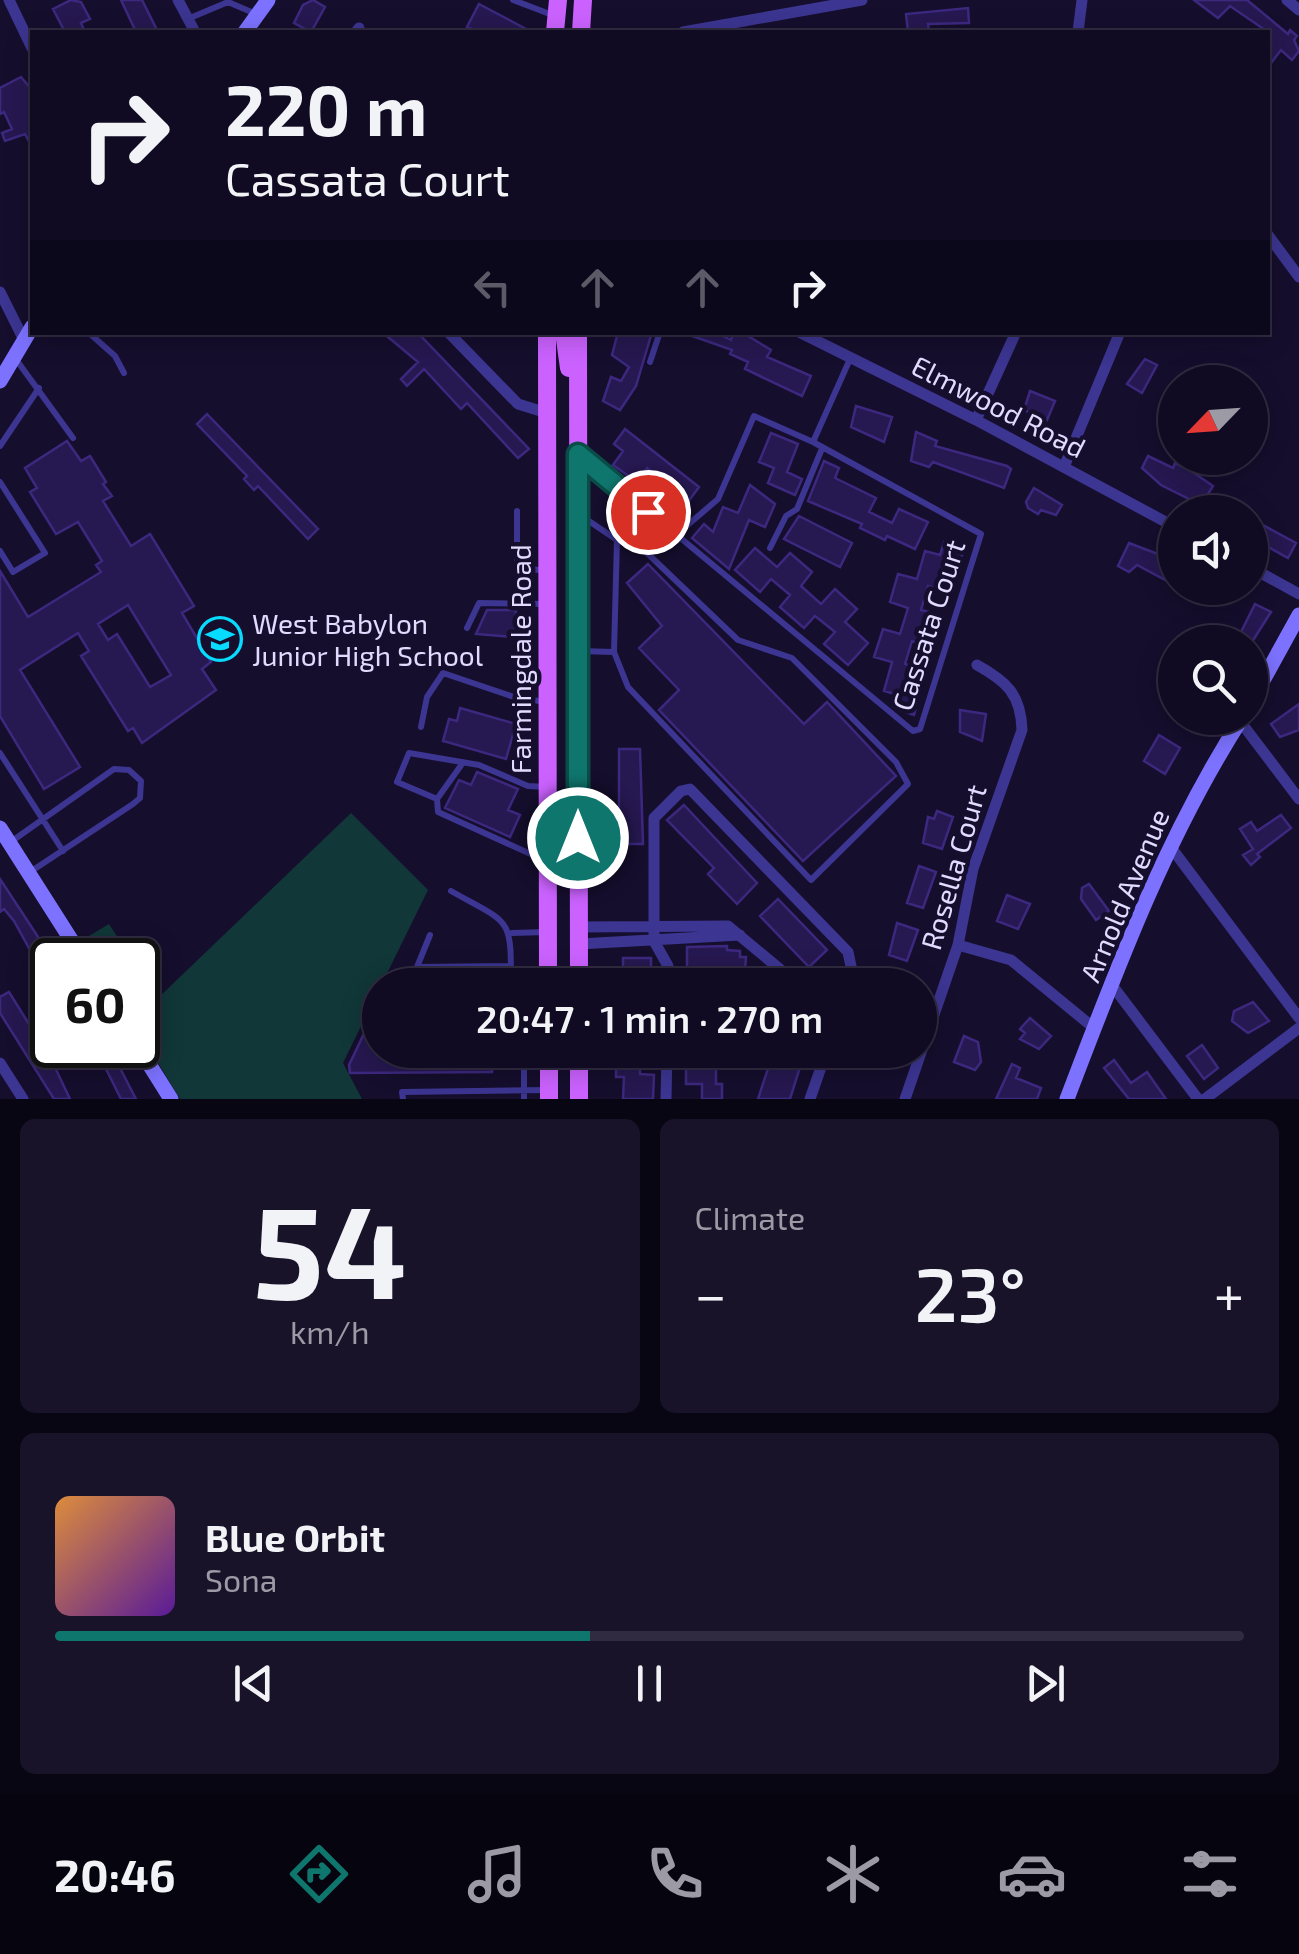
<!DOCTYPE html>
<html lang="en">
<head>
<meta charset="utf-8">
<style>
  :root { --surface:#100a22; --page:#19132a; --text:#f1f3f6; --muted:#9c9aa5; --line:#302b40; --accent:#0f766e }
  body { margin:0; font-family:"Exo 2",sans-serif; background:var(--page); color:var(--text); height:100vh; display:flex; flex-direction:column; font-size:38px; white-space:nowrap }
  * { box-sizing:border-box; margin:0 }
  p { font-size:32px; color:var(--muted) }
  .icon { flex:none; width:55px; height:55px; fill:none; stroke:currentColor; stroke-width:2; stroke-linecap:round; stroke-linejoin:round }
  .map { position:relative; height:1099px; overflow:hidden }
  .side { display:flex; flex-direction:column; gap:20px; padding:20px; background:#090613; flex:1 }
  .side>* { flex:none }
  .top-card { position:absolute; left:30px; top:30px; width:1240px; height:305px; border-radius:0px; box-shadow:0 5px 25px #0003,0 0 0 2px var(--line); background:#100a22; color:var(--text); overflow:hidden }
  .needle { width:65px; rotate:245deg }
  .controls { position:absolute; left:1158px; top:365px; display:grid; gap:20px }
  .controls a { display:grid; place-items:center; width:110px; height:110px; border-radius:50%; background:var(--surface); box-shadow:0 5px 25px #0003,0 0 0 2px var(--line); font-size:50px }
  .speed { position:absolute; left:30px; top:938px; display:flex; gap:20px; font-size:50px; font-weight:700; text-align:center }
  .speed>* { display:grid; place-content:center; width:130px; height:130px; border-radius:50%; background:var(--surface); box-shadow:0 5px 25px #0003,0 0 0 2px var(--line); line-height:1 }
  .speed .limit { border:5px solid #111; border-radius:15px; background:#fff; color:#111 }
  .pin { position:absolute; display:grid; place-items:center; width:85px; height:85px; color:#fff; margin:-42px; border:5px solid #fff; border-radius:50%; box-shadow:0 2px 10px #0007 }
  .me { position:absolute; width:110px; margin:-55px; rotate:0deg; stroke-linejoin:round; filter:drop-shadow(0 0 8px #0008) }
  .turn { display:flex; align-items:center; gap:35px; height:210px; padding:0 30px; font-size:45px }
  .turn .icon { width:130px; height:130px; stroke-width:2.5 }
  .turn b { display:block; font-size:70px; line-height:85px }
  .lanes { display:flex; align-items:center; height:95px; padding:0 30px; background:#0003; justify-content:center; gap:50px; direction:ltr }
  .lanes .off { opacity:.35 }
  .big { font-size:75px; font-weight:600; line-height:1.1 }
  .side .tile { flex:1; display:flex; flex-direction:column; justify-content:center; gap:15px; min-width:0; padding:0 35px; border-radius:15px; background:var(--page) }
  .side .dial { align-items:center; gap:0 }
  .dial b { font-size:130px; line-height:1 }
  .song { display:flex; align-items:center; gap:30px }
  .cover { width:120px; height:120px; border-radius:15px; background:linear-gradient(135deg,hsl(30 70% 55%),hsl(270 70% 35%)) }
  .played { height:10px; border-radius:5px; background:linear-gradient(90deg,var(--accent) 45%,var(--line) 45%) }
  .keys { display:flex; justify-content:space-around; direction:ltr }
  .heat { display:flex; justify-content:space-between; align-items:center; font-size:55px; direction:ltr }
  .side .tiles { flex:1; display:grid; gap:20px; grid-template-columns:1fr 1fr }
  .tile:last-child { grid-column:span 2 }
  .trip { position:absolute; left:362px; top:968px; width:575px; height:100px; border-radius:50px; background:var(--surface); box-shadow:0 5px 25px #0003,0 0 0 2px var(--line); font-weight:600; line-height:100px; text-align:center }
  .tab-bar { display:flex; height:160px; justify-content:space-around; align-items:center; background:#06040e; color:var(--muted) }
  .tab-bar .icon { width:70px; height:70px }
  .tab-bar .current { color:var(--accent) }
  .tab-bar b { font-size:45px; color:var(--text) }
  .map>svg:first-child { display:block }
</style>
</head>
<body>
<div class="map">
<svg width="1299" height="1099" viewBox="0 0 1299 1099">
  <rect width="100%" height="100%" fill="#150e2d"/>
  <!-- green -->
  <path fill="#113738" d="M351,813l77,77 -85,173 19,36h-182l-42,-69v-62l20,30z
    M109,924l23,36h-38l-12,-20z"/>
  <!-- building -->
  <path fill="#261850" stroke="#3d287f" stroke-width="2.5" fill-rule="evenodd" d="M71,0l10,2 9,17 -9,4 4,9h-20l-12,-23z
    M121,0h21l16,32h-22z
    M313,0l12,7 -14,25 -17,-9 9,-18z
    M1194,0h53l41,34 2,-4 7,6 -3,4 5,11 -7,9 -11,-10 -13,17 3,-26 -3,-9 -38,-26 -12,12z
    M479,4l53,28h-54l-11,-5z
    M968,8l1,15 -41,1 1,8h-21l-2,-18z
    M21,77l11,13v57l-7,-13 -20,7 -3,-8 10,-4 -8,-17 -4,2v-26z
    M382,332h35l112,117 -11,9 -51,-55 -6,6 -37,-40 -17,17 -6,-7 17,-17z
    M618,332h34l-16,54 -16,24 -17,-9 8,-24 10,4 8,-14 -17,-12z
    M681,332h34l16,8 3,-8 14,4 23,14 -4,7 44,19 -9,20 -57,-27 3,-7 -18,-8 2,-4z
    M1145,359l12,6 -15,28 -15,-9z
    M1030,391l25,10 -8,19 -23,-10z
    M856,406l36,11 -8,25 -33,-15z
    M207,414l111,115 -10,10 -50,-53 -4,4 -10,-11 3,-3 -50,-52z
    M625,429l74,58 -19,26 -23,-17 9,-14 -19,-14 -10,14 -24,-17 10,-14 -9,-7z
    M916,432l21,9 -2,5 72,20 4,3 -7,19 -71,-26 -4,5 -18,-6z
    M771,433l27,11 -11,28 15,7 -7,16 -27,-12 6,-15 -15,-6z
    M67,441l14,20 9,-5 16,26 -3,2 9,12 -9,5 28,45 19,-12 44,72 -12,7 29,49 -9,7 14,21 -74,53 -9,-15 -5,3 -47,-75 8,-5 -11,-18 -58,37 60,97 -36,22 -44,-73v-145l28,46 73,-45 -5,-7 6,-4 -24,-39 -22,12 -26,-42 7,-4 -12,-20zM128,605l43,70 -21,12 -33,-53 -9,6 -10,-16z
    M1148,456l25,12 2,-5 15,7 23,16 -5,8 33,18h-26l-54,-27 -19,-17z
    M824,461l15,7 -4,10 41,20 -7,14 23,11 7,-14 29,13 -13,27 -28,-13 -2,4 -25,-12 2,-4 -54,-23z
    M750,485l25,19 -10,23 -16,-7 -20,49 -37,-31 12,-14 9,8 10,-25 15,6z
    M1034,488l28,17 -6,10 -15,-5 -3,4 -10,-6 -2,-6z
    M799,516l53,27 -12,24 -56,-28z
    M1250,518l46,25 -8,15 -38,-21z
    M944,542l20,6 -4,14 -7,-1 -8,30 -17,-5 -7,24 16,4 -10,32 -15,-5 -7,23 16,5 -9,30 6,1 -4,15 -15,-5 -5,-3 4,-12 -14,-4 8,-29 -18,-5 9,-28 17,5 8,-26 -18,-6 8,-28 19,5 8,-28 15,4z
    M1129,543l29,11 15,20 -4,8 -32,-17 -8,7 -11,-6z
    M755,548l22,19 13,-14 22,19 -11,14 20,18 14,-15 22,20 -12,13 23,21 -20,22 -24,-21 11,-12 -20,-16 -11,12 -24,-21 10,-12 -19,-16 -11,13 -25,-22z
    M648,564l156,160 23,-22 69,74 -93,85 -144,-151 20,-20 -40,-42 23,-22 -35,-43z
    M1255,604l16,8 -19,30h-16z
    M487,610h29l-2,27 -38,-3z
    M1299,704v26l-19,7 -9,-13z
    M460,708l56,16 -10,35 -63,-18 6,-22 8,2z
    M960,710l26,4 -4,27 -22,-9z
    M1159,735l21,13 -15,26 -21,-13z
    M619,749h21l3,95h-24z
    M477,772l41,17 -10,21 12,5 -10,22 -65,-29 14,-28 12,5z
    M684,805l73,78 -20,21 -29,-30 6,-6 -47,-48z
    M937,811l16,6 -11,32 -19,-6 5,-26 6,2z
    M1281,815l10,13 -34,26 3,3 -9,8 -8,-10 10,-6 -13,-20 11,-7 6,9z
    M919,866l17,6 -13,36 -16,-5z
    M0,879l52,79v32l-38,-69 -10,-12 -4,3z
    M1089,884l20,27 -13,9 -15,-21 1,-11z
    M1007,895l23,9 -12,25 -21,-8z
    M778,899l49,51 -18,17 -49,-51z
    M897,923l21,7 -11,31 -18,-6z
    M727,946v4l13,1v6h6l-1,13 10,15 -68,-1v-37z
    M623,958h28v27h-28z
    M9,992l28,45 -4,7 10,17 7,-4 20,42h-16l-54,-86v-16z
    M380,1000v50h112v22l-142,1 -1,-8z
    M1253,1002l16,19 -21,12 -16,-12 2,-10z
    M1030,1018l21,18 -12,13 -19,-10 5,-6 -5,-4z
    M964,1036l14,6 3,20 -6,8 -21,-8z
    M94,1045h14l28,54h-15z
    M1202,1045l16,23 -14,11 -17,-23z
    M616,1050h24v24l14,1 -1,24h-30l1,-22h-8z
    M716,1050v34h6v15h-20v-15h-16v-32z
    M774,1050h18v7l10,4 -12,38h-32z
    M1114,1060l17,23 16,-11 19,27h-37l-25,-31z
    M1012,1064l8,4 -4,10 25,10 -4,11h-41z"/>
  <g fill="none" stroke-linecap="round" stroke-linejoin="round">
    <!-- lane -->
    <path stroke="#3c3591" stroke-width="6" d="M513,0l42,16
      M190,18l38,-16 28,12
      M88,332l27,24 9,17
      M15,358l58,80
      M650,362l10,-30
      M813,442l37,-83
      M0,446l39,-58
      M583,457l330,274 7,-2 61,-195 -168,-92 -59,-26 -36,83 -42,36
      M0,482l45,71 -32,19 -13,-21
      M517,511v58l29,1
      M770,548l16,-32 11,-7 24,-58
      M467,628l12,-25 66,1
      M579,651l35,1 14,35 183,193 97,-96 -12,-22 -104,-104 -54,-18 -92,-88 -29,-12 -37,-25
      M614,652l3,-112
      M421,727l6,-30 16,-24 74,25 30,4
      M0,753l63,98
      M437,799l25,-35
      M12,841l102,-72 15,1 12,11 -1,17 -7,6 -103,68
      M544,860l-106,-48 -1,-13 -40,-17 12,-29 70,12 49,21 19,1
      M451,891c60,34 60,24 60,94
      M512,933l35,-1
      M430,935l-13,32 94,-1
      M524,1050v49
      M403,1099l-1,-7 145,-2"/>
    <!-- street -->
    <path stroke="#3c3591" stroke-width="11" d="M9,0l23,48
      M178,0l17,32
      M1287,0l12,10
      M356,32l3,-4
      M683,32l179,-32
      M1078,32l4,-32
      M1268,235l31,42
      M0,292l23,46
      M448,332l70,72 29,9
      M799,332l177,88 199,107
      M976,420l40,-88
      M1064,467l56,-135
      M1250,567l49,27
      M1240,721l59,78
      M1170,846l129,172
      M579,927l149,-1 71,59
      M579,944l161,-9
      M958,945l53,15 83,68
      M668,985v-19l-14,-25v-123l27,-27 9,-2 158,163 4,19 -4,14
      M1112,985l86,114
      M0,1063l23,36
      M666,1099l1,-49
      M810,1099l17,-49
      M905,1099l53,-154 15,-76 49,-139c-1,-36 -16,-49 -45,-65
      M1205,1099l94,-71"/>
    <!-- secondary -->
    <path stroke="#7c72ff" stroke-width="15" d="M245,32l23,-32
      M0,381l32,-54
      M1250,704l49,-89
      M0,828l84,132
      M137,1045l34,54
      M1067,1099c50,-131 99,-263 175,-381"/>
    <!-- primary -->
    <path stroke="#cb62ff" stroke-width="18" d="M555,32l3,-32
      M581,32l2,-32
      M547,332l1,653
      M564,332l5,36
      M578,332l1,653
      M549,1050v49
      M579,1050v49"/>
  </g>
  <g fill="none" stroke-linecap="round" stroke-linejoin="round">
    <!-- route casing -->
    <g stroke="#0a4d48" stroke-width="25">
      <path id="route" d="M578,838v-384l70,58"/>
    </g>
    <!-- route -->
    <use href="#route" stroke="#0f766e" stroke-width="18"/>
  </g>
  <!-- icons -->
  <defs>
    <g id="school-ring" transform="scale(2.25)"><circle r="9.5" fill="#150e2d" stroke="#07dbff" stroke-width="1.5"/><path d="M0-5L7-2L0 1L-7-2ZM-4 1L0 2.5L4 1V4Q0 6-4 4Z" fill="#07dbff"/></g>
  </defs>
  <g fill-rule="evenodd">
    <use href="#school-ring" x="220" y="639"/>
  </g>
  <g text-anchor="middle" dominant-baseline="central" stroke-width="9" stroke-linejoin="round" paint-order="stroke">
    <!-- street labels -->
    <g font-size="28" fill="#e0dbff" stroke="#150e2d">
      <text transform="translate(999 406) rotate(27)">Elmwood Road</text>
      <text transform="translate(928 625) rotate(-72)">Cassata Court</text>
      <text transform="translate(520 659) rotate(-90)">Farmingdale Road</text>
      <text transform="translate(953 867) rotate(-74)">Rosella Court</text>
      <text transform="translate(1124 895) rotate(-67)">Arnold Avenue</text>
    </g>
    <!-- poi labels -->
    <g font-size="28" fill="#e0dbff" stroke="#150e2d" text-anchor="start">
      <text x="252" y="623">West Babylon<tspan x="252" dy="32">Junior High School</tspan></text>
    </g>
  </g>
</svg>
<div class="controls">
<a><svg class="needle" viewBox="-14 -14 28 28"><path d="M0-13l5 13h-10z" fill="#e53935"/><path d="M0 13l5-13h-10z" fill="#9c9aa5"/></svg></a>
<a><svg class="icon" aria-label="sound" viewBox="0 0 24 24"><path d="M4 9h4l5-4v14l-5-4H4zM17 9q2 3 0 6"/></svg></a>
<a><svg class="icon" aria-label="search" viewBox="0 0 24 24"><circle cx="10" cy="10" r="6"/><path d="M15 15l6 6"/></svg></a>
</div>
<div class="speed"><div class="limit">60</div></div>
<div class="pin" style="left:648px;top:512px;background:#d93025"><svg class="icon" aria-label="arrive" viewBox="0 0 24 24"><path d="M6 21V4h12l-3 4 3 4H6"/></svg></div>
<svg class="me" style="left:578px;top:838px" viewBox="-20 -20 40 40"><circle r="17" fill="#0f766e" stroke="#fff" stroke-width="3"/><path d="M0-11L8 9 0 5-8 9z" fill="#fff"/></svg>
<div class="trip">20:47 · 1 min · 270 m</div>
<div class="top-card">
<div class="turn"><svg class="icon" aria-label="right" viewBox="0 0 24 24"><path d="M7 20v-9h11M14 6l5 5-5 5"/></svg><div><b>220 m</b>Cassata Court</div></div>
<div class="lanes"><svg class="icon off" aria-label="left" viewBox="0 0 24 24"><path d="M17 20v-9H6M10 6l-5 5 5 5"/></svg><svg class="icon off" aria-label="ahead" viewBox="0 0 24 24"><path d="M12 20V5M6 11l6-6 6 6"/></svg><svg class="icon off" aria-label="ahead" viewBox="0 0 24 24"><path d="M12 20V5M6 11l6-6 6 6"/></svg><svg class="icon" aria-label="right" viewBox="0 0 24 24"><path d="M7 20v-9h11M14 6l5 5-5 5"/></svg></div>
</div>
</div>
<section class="side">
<div class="tiles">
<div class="tile dial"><b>54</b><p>km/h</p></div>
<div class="tile"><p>Climate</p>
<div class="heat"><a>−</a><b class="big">23°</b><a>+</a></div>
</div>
<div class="tile">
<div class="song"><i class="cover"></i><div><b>Blue Orbit</b><p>Sona</p></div></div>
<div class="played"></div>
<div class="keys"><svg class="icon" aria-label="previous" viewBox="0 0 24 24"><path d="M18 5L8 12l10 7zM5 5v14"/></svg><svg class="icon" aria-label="pause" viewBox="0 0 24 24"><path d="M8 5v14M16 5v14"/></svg><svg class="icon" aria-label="next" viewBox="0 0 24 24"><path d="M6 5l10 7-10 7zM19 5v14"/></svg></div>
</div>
</div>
</section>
<nav class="tab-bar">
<b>20:46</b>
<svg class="icon current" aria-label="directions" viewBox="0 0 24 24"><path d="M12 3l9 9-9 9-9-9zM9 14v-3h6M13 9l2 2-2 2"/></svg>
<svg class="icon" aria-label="music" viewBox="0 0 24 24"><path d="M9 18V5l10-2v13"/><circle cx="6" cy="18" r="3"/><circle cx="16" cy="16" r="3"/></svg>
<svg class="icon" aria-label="phone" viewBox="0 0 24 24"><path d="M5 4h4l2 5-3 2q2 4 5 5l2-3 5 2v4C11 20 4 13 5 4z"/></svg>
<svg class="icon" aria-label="climate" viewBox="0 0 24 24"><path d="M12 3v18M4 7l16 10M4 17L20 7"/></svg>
<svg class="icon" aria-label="car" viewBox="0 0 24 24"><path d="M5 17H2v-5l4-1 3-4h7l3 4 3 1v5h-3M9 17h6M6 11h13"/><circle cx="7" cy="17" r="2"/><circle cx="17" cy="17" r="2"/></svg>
<svg class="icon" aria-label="filters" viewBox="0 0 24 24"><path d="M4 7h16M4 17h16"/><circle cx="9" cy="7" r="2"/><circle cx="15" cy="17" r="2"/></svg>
</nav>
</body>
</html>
